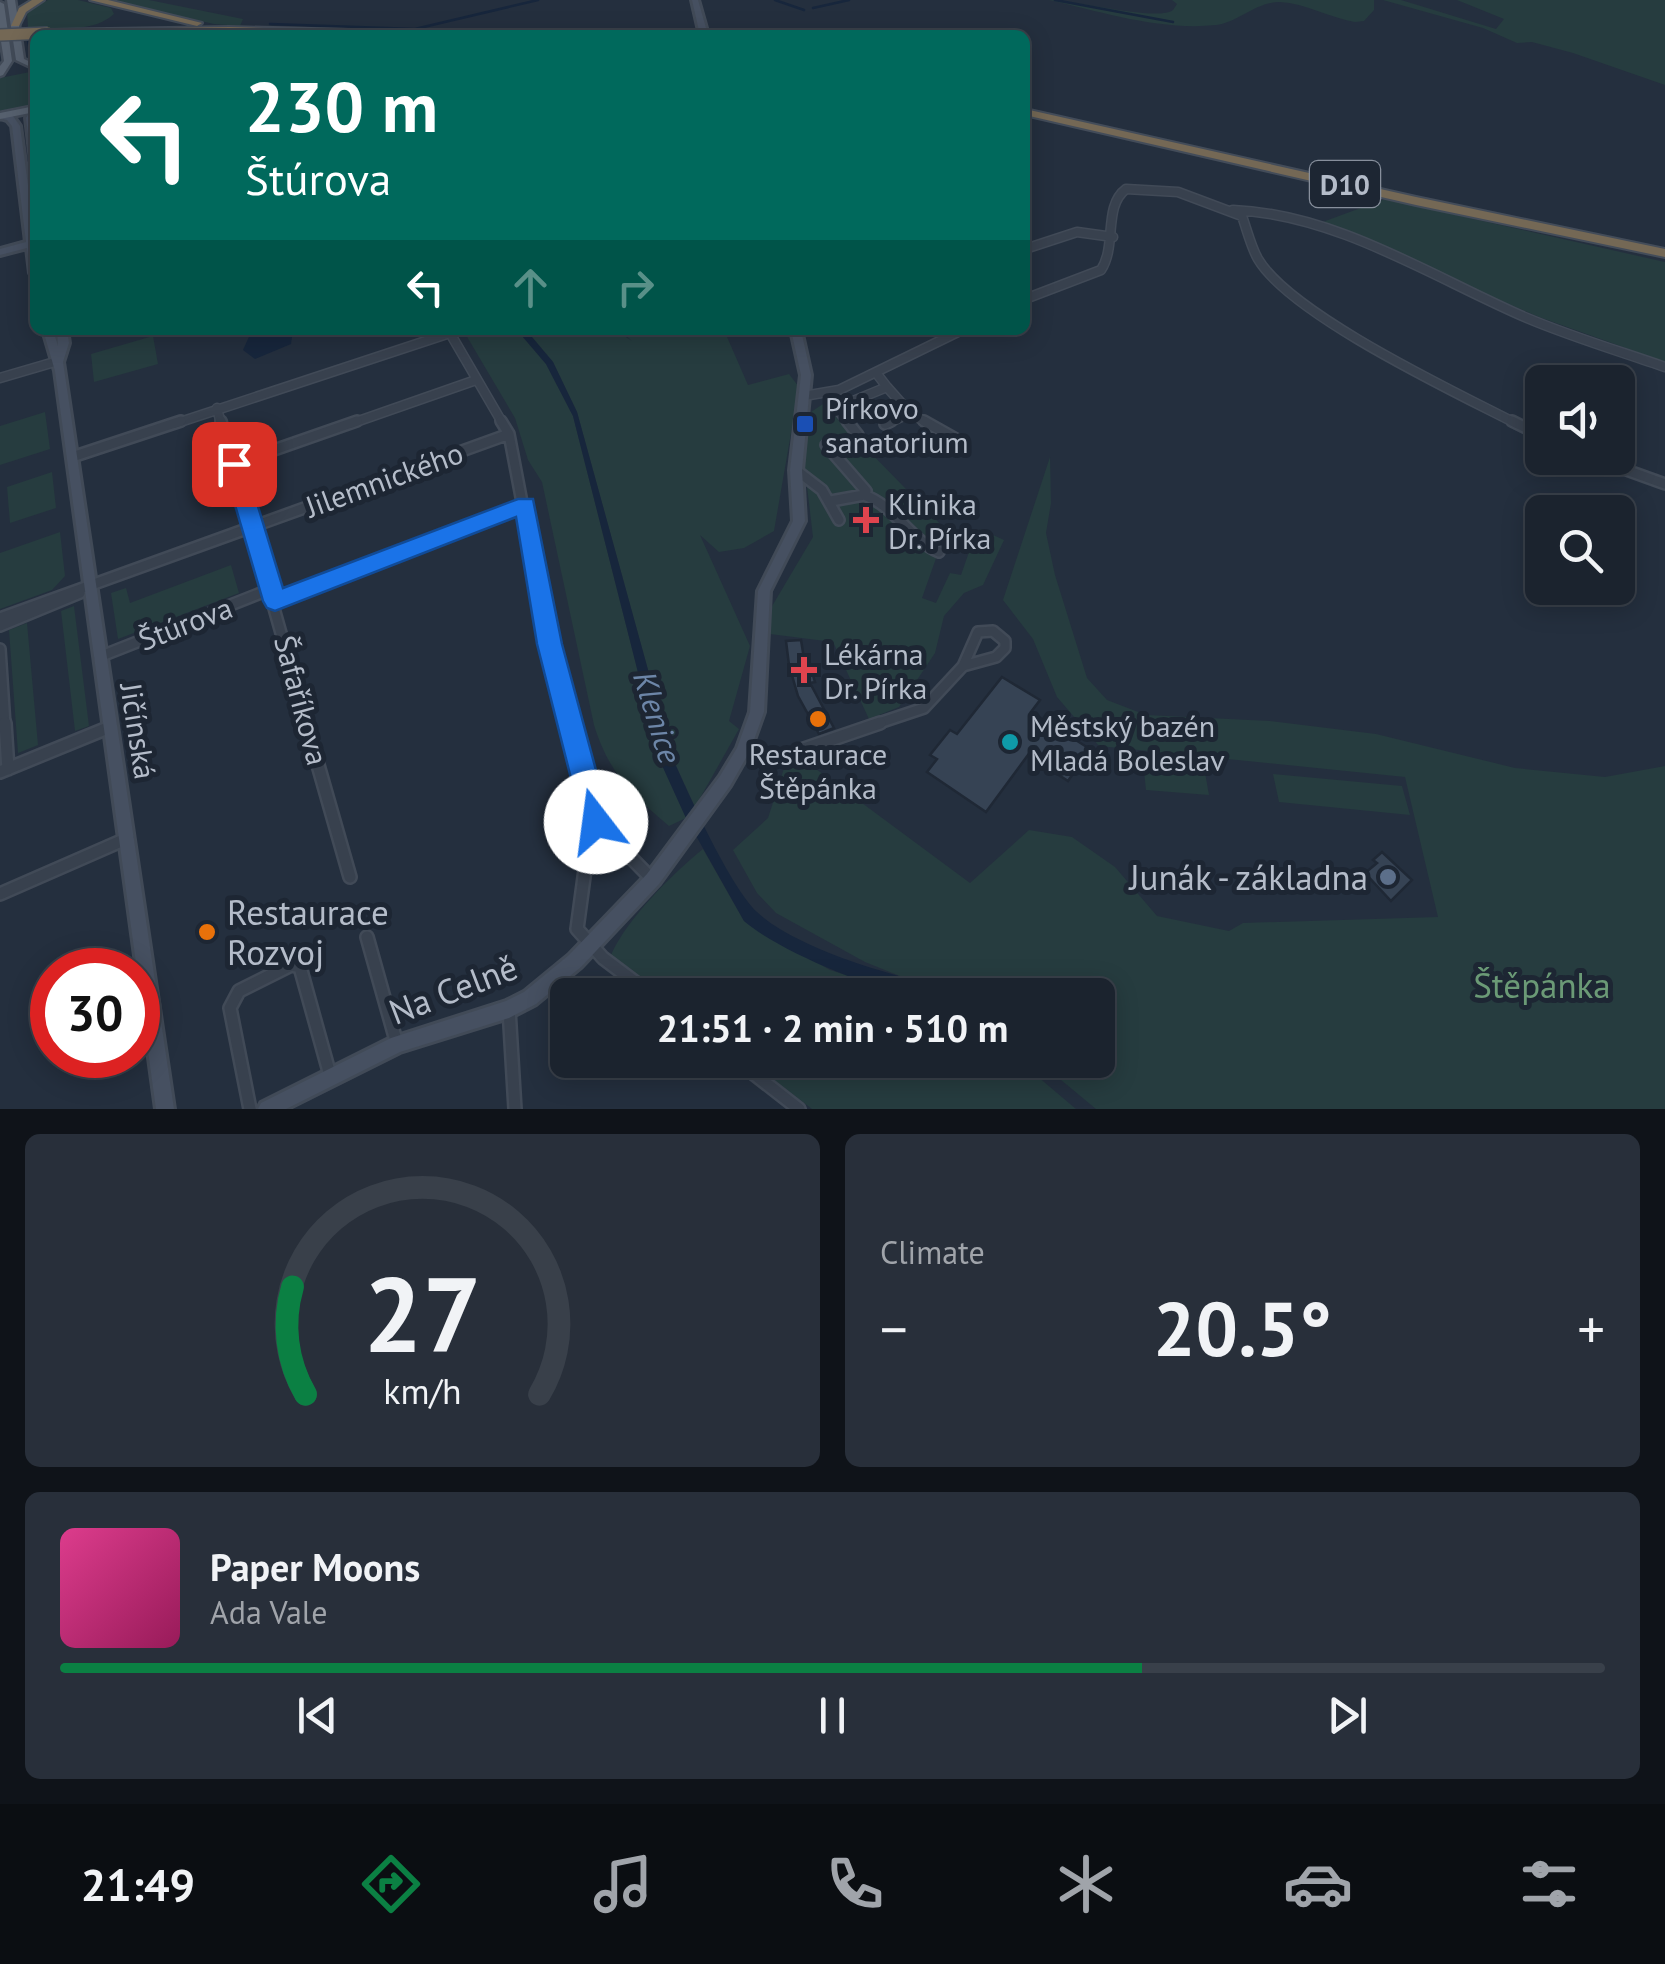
<!DOCTYPE html>
<html lang="en">
<head>
<meta charset="utf-8">
<style>
  :root { --surface:#1b232e; --page:#282f3a; --text:#f1f3f6; --muted:#a0a4aa; --line:#39404a; --accent:#0b8043 }
  body { margin:0; font-family:"PT Sans",sans-serif; background:var(--page); color:var(--text); height:100vh; display:flex; flex-direction:column; font-size:38px; white-space:nowrap }
  * { box-sizing:border-box; margin:0 }
  p { font-size:32px; color:var(--muted) }
  .icon { flex:none; width:55px; height:55px; fill:none; stroke:currentColor; stroke-width:2; stroke-linecap:round; stroke-linejoin:round }
  .map { position:relative; height:1109px; overflow:hidden }
  .drawer { display:flex; flex-direction:column; gap:25px; padding:25px; background:#0f1319; flex:1 }
  .drawer>* { flex:none }
  .top-card { position:absolute; left:30px; top:30px; width:1000px; height:305px; border-radius:15px; box-shadow:0 5px 25px #0003,0 0 0 2px var(--line); background:#00695c; color:#fff; overflow:hidden }
  .controls { position:absolute; left:1525px; top:365px; display:grid; gap:20px }
  .controls a { display:grid; place-items:center; width:110px; height:110px; border-radius:15px; background:var(--surface); box-shadow:0 5px 25px #0003,0 0 0 2px var(--line); font-size:50px }
  .speed { position:absolute; left:30px; top:948px; display:flex; gap:20px; font-size:50px; font-weight:700; text-align:center }
  .speed>* { display:grid; place-content:center; width:130px; height:130px; border-radius:50%; background:var(--surface); box-shadow:0 5px 25px #0003,0 0 0 2px var(--line); line-height:1 }
  .speed .limit { border:15px solid #d22; background:#fff; color:#111 }
  .pin { position:absolute; display:grid; place-items:center; width:85px; height:85px; color:#fff; margin:-42px; border-radius:20px; box-shadow:0 5px 15px #0006 }
  .me { position:absolute; width:110px; margin:-55px; rotate:345deg; stroke-linejoin:round; filter:drop-shadow(0 0 8px #0008) }
  .turn { display:flex; align-items:center; gap:35px; height:210px; padding:0 50px; font-size:45px }
  .turn .icon { width:130px; height:130px; stroke-width:2.5 }
  .turn b { display:block; font-size:70px; line-height:85px }
  .lanes { display:flex; align-items:center; height:95px; padding:0 50px; background:#0003; justify-content:center; gap:50px; direction:ltr }
  .lanes .off { opacity:.35 }
  .big { font-size:75px; font-weight:700; line-height:1.1 }
  .drawer .card { flex:1; display:flex; flex-direction:column; justify-content:center; gap:15px; min-width:0; padding:0 35px; border-radius:15px; background:var(--page) }
  .drawer .dial { align-items:center; gap:0 }
  .dial svg { height:260px; overflow:visible; fill:none; stroke:var(--line); stroke-width:7; stroke-linecap:round; text-anchor:middle }
  .dial text { fill:var(--text); stroke:none }
  .song { display:flex; align-items:center; gap:30px }
  .cover { width:120px; height:120px; border-radius:15px; background:linear-gradient(135deg,hsl(330 70% 55%),hsl(330 70% 35%)) }
  .played { height:10px; border-radius:5px; background:linear-gradient(90deg,var(--accent) 70%,var(--line) 70%) }
  .keys { display:flex; justify-content:space-around; direction:ltr }
  .heat { display:flex; justify-content:space-between; align-items:center; font-size:55px; direction:ltr }
  .drawer .tiles { flex:1; display:grid; gap:25px; grid-template-columns:1fr 1fr }
  .card:last-child { grid-column:span 2 }
  .trip { position:absolute; left:550px; top:978px; width:565px; height:100px; border-radius:15px; background:var(--surface); box-shadow:0 5px 25px #0003,0 0 0 2px var(--line); font-weight:700; line-height:100px; text-align:center }
  .dock { display:flex; height:160px; justify-content:space-around; align-items:center; background:#0b0e12; color:var(--muted) }
  .dock .icon { width:70px; height:70px }
  .dock .selected { color:var(--accent) }
  .dock b { font-size:45px; color:var(--text) }
  .map>svg:first-child { display:block }
</style>
</head>
<body>
<div class="map">
<svg width="1665" height="1109" viewBox="0 0 1665 1109">
  <rect width="100%" height="100%" fill="#242f3e"/>
  <!-- green -->
  <path fill="#263c3f" d="M48,0h30l33,8 3,6c-20,19 -59,15 -86,13l-1,-16z
    M109,0h40l94,19 -3,7 -26,-2z
    M1049,0c27,0 109,22 124,10l4,-6 -5,-4h202v10l-10,11 -9,1c-25,-4 -50,-19 -75,-20 -25,0 -41,20 -64,23 -55,6 -114,-13 -167,-25z
    M1383,0h18l95,29 8,-10 -47,-19h208v85l-92,-32 -41,-11 -15,1 -34,-15z
    M35,71v34l-35,7v-34z
    M1385,199l280,63v100l-126,-45 -219,-94z
    M463,330h54l29,34 27,52 88,347 25,55 -17,8c-38,-32 -60,-53 -75,-101l-52,-243 -14,-22 -13,-42z
    M526,330h89l17,11 -12,-11h104l24,55 41,-11 10,13 -25,144 -30,17 -25,4 -19,-17 50,111 -21,75 10,8 -44,78 -23,-50 -95,-345 -24,-50z
    M153,336l5,28 -64,18 -3,-28z
    M823,404l123,126 -24,68 14,5 14,-30 11,2 8,-23 -9,-3 11,-1 9,-19 24,11 -21,45 -19,8 -20,23 -9,37 -36,54 -30,12 -36,-77 -63,-8 -2,-21 45,-76 -9,-76 7,-49z
    M45,412l5,37 -50,16v-39z
    M1050,457l1,46 -5,30 9,42 32,103 20,22 39,15 124,6 106,13 139,34 90,9 60,-11v343h-569l-59,-49h61v-65h-151l-82,-33 -89,-49 -19,-20 -24,-43 35,-32 18,-56 30,7 154,114 59,-53 43,7 43,30 42,49 72,15 14,-8 195,-6 -33,-140 -306,-31 -42,-49 -24,-58 -30,-39z
    M52,472l4,36 -46,15 -3,-36z
    M60,532l5,44 -13,14 -52,19v-56z
    M231,565l8,28 -121,46 -7,-46 15,-5 4,15z
    M74,606l15,120 -14,5 -14,-120z
    M27,623l11,122 -20,8 -9,-123z
    M1143,762l61,5 5,28 -63,-5z
    M1273,774l129,12 8,29 -131,-13z
    M703,849l41,72 86,49 79,25h-245l-53,-40c15,-35 62,-82 92,-106z
    M748,1060h270l58,49h-264z"/>
  <!-- water -->
  <path fill="#17263c" d="M252,330h41l-2,14 -36,15 -12,-9z
    M517,330h9l27,32 24,50 95,345c17,38 57,128 85,155 21,20 61,37 88,47 34,13 70,19 102,36 -13,0 -27,2 -40,0 -42,-9 -131,-46 -163,-74l-58,-103 -25,-55 -88,-347 -27,-52z"/>
  <g fill="none" stroke-linecap="round" stroke-linejoin="round">
    <!-- stream -->
    <path stroke="#17263c" stroke-width="2.5" d="M775,0l29,10
      M1055,0l118,22
      M813,8l36,-8
      M270,24l145,5 123,-29
      M26,28l4,24 5,1"/>
  </g>
  <!-- building -->
  <path fill="#364354" stroke="#1f2835" stroke-width="2.5" d="M801,640l5,31 5,-2 4,13 -5,1 24,45 -15,6 -21,-38 -9,-31 -3,-24z
    M1002,677l38,23 -9,12 59,37 -22,32 -40,-26 -42,57 -59,-40 10,-13 -7,-4 20,-25 7,4z
    M1382,852l30,28 -21,21 -26,-28 12,-10 -4,-3z"/>
  <g fill="none" stroke-linecap="round" stroke-linejoin="round">
    <!-- street-far2 casing -->
    <g stroke="#414a57" stroke-width="11">
      <path id="street-far2" d="M1233,210c104,4 201,68 294,108 45,19 92,33 138,49
        M1025,249l52,-17 36,5
        M1025,299l76,-29c16,-24 2,-64 25,-81l52,3 64,24c5,14 9,31 16,43 33,56 199,134 259,165
        M0,378l58,-17
        M804,396l35,-6 123,-60
        M217,408l4,16
        M910,413l19,11
        M174,424l276,-91 53,91
        M350,424l126,-44
        M849,424l-13,-16 51,-21 -10,-13
        M886,424l24,-11 -23,-26"/>
    </g>
    <!-- street-far1 casing -->
    <g stroke="#414a57" stroke-width="14">
      <path id="street-far1" d="M221,421l86,304
        M501,421l8,13 40,210 22,81
        M847,421l11,14
        M924,421l32,18
        M1512,421l30,15
        M885,424l6,-3
        M826,445l40,46 -2,4 -33,6
        M72,457l109,-36
        M1593,458l72,26
        M234,464l123,-43
        M796,470l26,20 17,30
        M864,495c31,11 45,44 75,57
        M275,601l250,-96
        M0,618l509,-184
        M0,626l80,-33
        M993,631l12,10v7l-9,9 -33,9 15,-34z
        M0,649l5,76
        M99,657l172,-68
        M873,725l51,-17 39,-42"/>
    </g>
    <!-- street casing -->
    <g stroke="#414a57" stroke-width="16">
      <path id="street" d="M5,723l3,46
        M306,723l44,154
        M570,723l26,99 56,57
        M798,751l82,-28
        M0,772l110,-45
        M596,822l-7,18 -12,89 26,29 49,37
        M0,894l128,-56
        M367,937l30,107
        M509,1009l6,100
        M736,1060l63,49
        M250,1109l-20,-101 9,-17 52,-26 9,2 30,108"/>
    </g>
    <!-- secondary casing -->
    <g stroke="#414a57" stroke-width="6">
      <path id="secondary" d="M692,0h6l10,35h-8z
        M32,108h3v55l-4,-3 -5,-42z
        M0,114l13,2 7,10 15,111v39l-5,-3 -3,-25 -27,7v-6l26,-7 -14,-116 -5,-6 -7,-2z
        M43,330h10l5,16 -1,-16h10l2,13 -6,19 111,747h-18l-101,-738z
        M791,330h10l10,45 -9,95 3,51 -35,70 -6,121 -14,39 -20,35 -71,98 -78,83 -45,37 -27,14 -109,34 -114,57h-28l3,-6 130,-65 115,-37 18,-9 45,-37 78,-81 73,-98 17,-28 13,-36 8,-121 35,-70 -3,-51 11,-95z"/>
    </g>
    <!-- primary casing -->
    <g stroke="#414a57" stroke-width="5">
      <path id="primary" d="M7,0h8l9,59 11,5v5l-19,-9z
        M0,2l4,2 8,57 -9,14 -3,1v-10l4,-5 -4,-26z
        M35,106v6l-35,7v-6z"/>
    </g>
    <!-- highway casing -->
    <g stroke="#434c59" stroke-width="4">
      <path id="highway" d="M32,0h12l-18,12 -7,14h-8l8,-18z
        M90,0h18l94,23 -5,3z
        M229,27l200,5 5,3 -391,-2 5,-3z
        M1025,109l391,88 249,52v8l-249,-52 -391,-90z"/>
    </g>
    <!-- street-far2 -->
    <use href="#street-far2" stroke="#38414e" stroke-width="8"/>
    <!-- street-far1 -->
    <use href="#street-far1" stroke="#38414e" stroke-width="9"/>
    <!-- street -->
    <use href="#street" stroke="#38414e" stroke-width="11"/>
    <!-- secondary -->
    <use href="#secondary" fill="#465061" fill-rule="evenodd"/>
    <!-- primary -->
    <use href="#primary" fill="#56606e" fill-rule="evenodd"/>
    <!-- highway -->
    <use href="#highway" fill="#746855" fill-rule="evenodd"/>
    <!-- highway-bridge casing -->
    <g stroke="#434c59" stroke-width="14" stroke-linecap="butt">
      <path id="highway-bridge" d="M0,35l48,-2"/>
    </g>
    <!-- highway-bridge -->
    <use href="#highway-bridge" stroke="#746855" stroke-width="11"/>
  </g>
  <!-- route -->
  <path fill="#1a73e8" stroke="#114b97" stroke-width="2.5" d="M234,456l11,8 38,124 235,-89h15l29,145 48,178 -4,10 -10,3 -10,-3 -4,-10 -45,-178 -21,-127 -241,94 -8,-3 -4,-7 -40,-137z"/>
  <!-- markers -->
  <rect fill="#1a4fb4" stroke="#1d2633" stroke-width="4" x="795" y="414" width="20" height="20" rx="5"/>
  <g fill="#e0444e" stroke="#1d2633" stroke-width="4">
    <path d="M861 505h10v10h10v10h-10v10h-10v-10h-10v-10h10z"/>
    <path d="M799 655h10v10h10v10h-10v10h-10v-10h-10v-10h10z"/>
  </g>
  <g fill="#e8710a" stroke="#1d2633" stroke-width="4">
    <circle cx="818" cy="719" r="10"/>
    <circle cx="207" cy="932" r="10"/>
  </g>
  <circle fill="#0f9aa8" stroke="#1d2633" stroke-width="4" cx="1010" cy="742" r="10"/>
  <circle fill="#5c6f8a" stroke="#1d2633" stroke-width="4" cx="1388" cy="877" r="10"/>
  <g text-anchor="middle" dominant-baseline="central" stroke-width="10" stroke-linejoin="round" paint-order="stroke">
    <!-- shield labels -->
    <rect fill="#1d2633" stroke="#878f9c" stroke-width="2.5" x="1310" y="161" width="70" height="46" rx="8"/>
    <g font-size="28" font-weight="bold" fill="#b4bcc9">
      <text x="1345" y="184">D10</text>
    </g>
    <!-- poi labels -->
    <g font-size="30" fill="#b4bcc9" stroke="#1d2633" text-anchor="start">
      <text x="825" y="407">Pírkovo<tspan x="825" dy="34">sanatorium</tspan></text>
      <text x="888" y="503">Klinika<tspan x="888" dy="34">Dr. Pírka</tspan></text>
      <text x="824" y="653">Lékárna<tspan x="824" dy="34">Dr. Pírka</tspan></text>
      <text x="1030" y="725">Městský bazén<tspan x="1030" dy="34">Mladá Boleslav</tspan></text>
      <text x="818" y="753" text-anchor="middle">Restaurace<tspan x="818" dy="34">Štěpánka</tspan></text>
    </g>
    <!-- street labels -->
    <g font-size="30" fill="#b4bcc9" stroke="#1d2633">
      <text transform="translate(384 479) rotate(-20)">Jilemnického</text>
      <text transform="translate(185 623) rotate(-21)">Štúrova</text>
      <text transform="translate(302 700) rotate(75)">Šafaříkova</text>
      <text transform="translate(139 731) rotate(81)">Jičínská</text>
    </g>
    <!-- water labels -->
    <g font-size="32" font-style="italic" fill="#6d86a8" stroke="#1d2633">
      <text transform="translate(658 717) rotate(73)">Klenice</text>
    </g>
    <!-- near-poi labels -->
    <g font-size="35" fill="#b4bcc9" stroke="#1d2633" text-anchor="end">
      <text x="1368" y="877">Junák - základna</text>
      <text x="227" y="912" text-anchor="start">Restaurace<tspan x="227" dy="40">Rozvoj</tspan></text>
    </g>
    <!-- near-park labels -->
    <g font-size="35" fill="#6b9a76" stroke="#1d2633">
      <text x="1542" y="985">Štěpánka</text>
    </g>
    <!-- near-street labels -->
    <g font-size="35" fill="#b4bcc9" stroke="#1d2633">
      <text transform="translate(453 989) rotate(-21)">Na Celně</text>
    </g>
  </g>
</svg>
<div class="controls">
<a><svg class="icon" aria-label="sound" viewBox="0 0 24 24"><path d="M4 9h4l5-4v14l-5-4H4zM17 9q2 3 0 6"/></svg></a>
<a><svg class="icon" aria-label="search" viewBox="0 0 24 24"><circle cx="10" cy="10" r="6"/><path d="M15 15l6 6"/></svg></a>
</div>
<div class="speed"><div class="limit">30</div></div>
<div class="pin" style="left:234px;top:464px;background:#d93025"><svg class="icon" aria-label="arrive" viewBox="0 0 24 24"><path d="M6 21V4h12l-3 4 3 4H6"/></svg></div>
<svg class="me" style="left:596px;top:822px" viewBox="-20 -20 40 40"><circle r="19" fill="#fff"/><path d="M0-13L10 11 0 6-10 11z" fill="#1a73e8"/></svg>
<div class="trip">21:51 · 2 min · 510 m</div>
<div class="top-card">
<div class="turn"><svg class="icon" aria-label="left" viewBox="0 0 24 24"><path d="M17 20v-9H6M10 6l-5 5 5 5"/></svg><div><b>230 m</b>Štúrova</div></div>
<div class="lanes"><svg class="icon" aria-label="left" viewBox="0 0 24 24"><path d="M17 20v-9H6M10 6l-5 5 5 5"/></svg><svg class="icon off" aria-label="ahead" viewBox="0 0 24 24"><path d="M12 20V5M6 11l6-6 6 6"/></svg><svg class="icon off" aria-label="right" viewBox="0 0 24 24"><path d="M7 20v-9h11M14 6l5 5-5 5"/></svg></div>
</div>
</div>
<section class="drawer">
<div class="tiles">
<div class="card dial"><svg viewBox="0 0 100 80">
<path d="M14 69A42 42 0 1 1 86 69"/>
<path d="M14 69A42 42 0 0 1 10 36" stroke="#0b8043"/>
<text x="50" y="56" font-size="32" font-weight="700">27</text>
<text x="50" y="72" font-size="11">km/h</text>
</svg></div>
<div class="card"><p>Climate</p>
<div class="heat"><a>−</a><b class="big">20.5°</b><a>+</a></div>
</div>
<div class="card">
<div class="song"><i class="cover"></i><div><b>Paper Moons</b><p>Ada Vale</p></div></div>
<div class="played"></div>
<div class="keys"><svg class="icon" aria-label="previous" viewBox="0 0 24 24"><path d="M18 5L8 12l10 7zM5 5v14"/></svg><svg class="icon" aria-label="pause" viewBox="0 0 24 24"><path d="M8 5v14M16 5v14"/></svg><svg class="icon" aria-label="next" viewBox="0 0 24 24"><path d="M6 5l10 7-10 7zM19 5v14"/></svg></div>
</div>
</div>
</section>
<nav class="dock">
<b>21:49</b>
<svg class="icon selected" aria-label="directions" viewBox="0 0 24 24"><path d="M12 3l9 9-9 9-9-9zM9 14v-3h6M13 9l2 2-2 2"/></svg>
<svg class="icon" aria-label="music" viewBox="0 0 24 24"><path d="M9 18V5l10-2v13"/><circle cx="6" cy="18" r="3"/><circle cx="16" cy="16" r="3"/></svg>
<svg class="icon" aria-label="phone" viewBox="0 0 24 24"><path d="M5 4h4l2 5-3 2q2 4 5 5l2-3 5 2v4C11 20 4 13 5 4z"/></svg>
<svg class="icon" aria-label="climate" viewBox="0 0 24 24"><path d="M12 3v18M4 7l16 10M4 17L20 7"/></svg>
<svg class="icon" aria-label="car" viewBox="0 0 24 24"><path d="M5 17H2v-5l4-1 3-4h7l3 4 3 1v5h-3M9 17h6M6 11h13"/><circle cx="7" cy="17" r="2"/><circle cx="17" cy="17" r="2"/></svg>
<svg class="icon" aria-label="filters" viewBox="0 0 24 24"><path d="M4 7h16M4 17h16"/><circle cx="9" cy="7" r="2"/><circle cx="15" cy="17" r="2"/></svg>
</nav>
</body>
</html>
